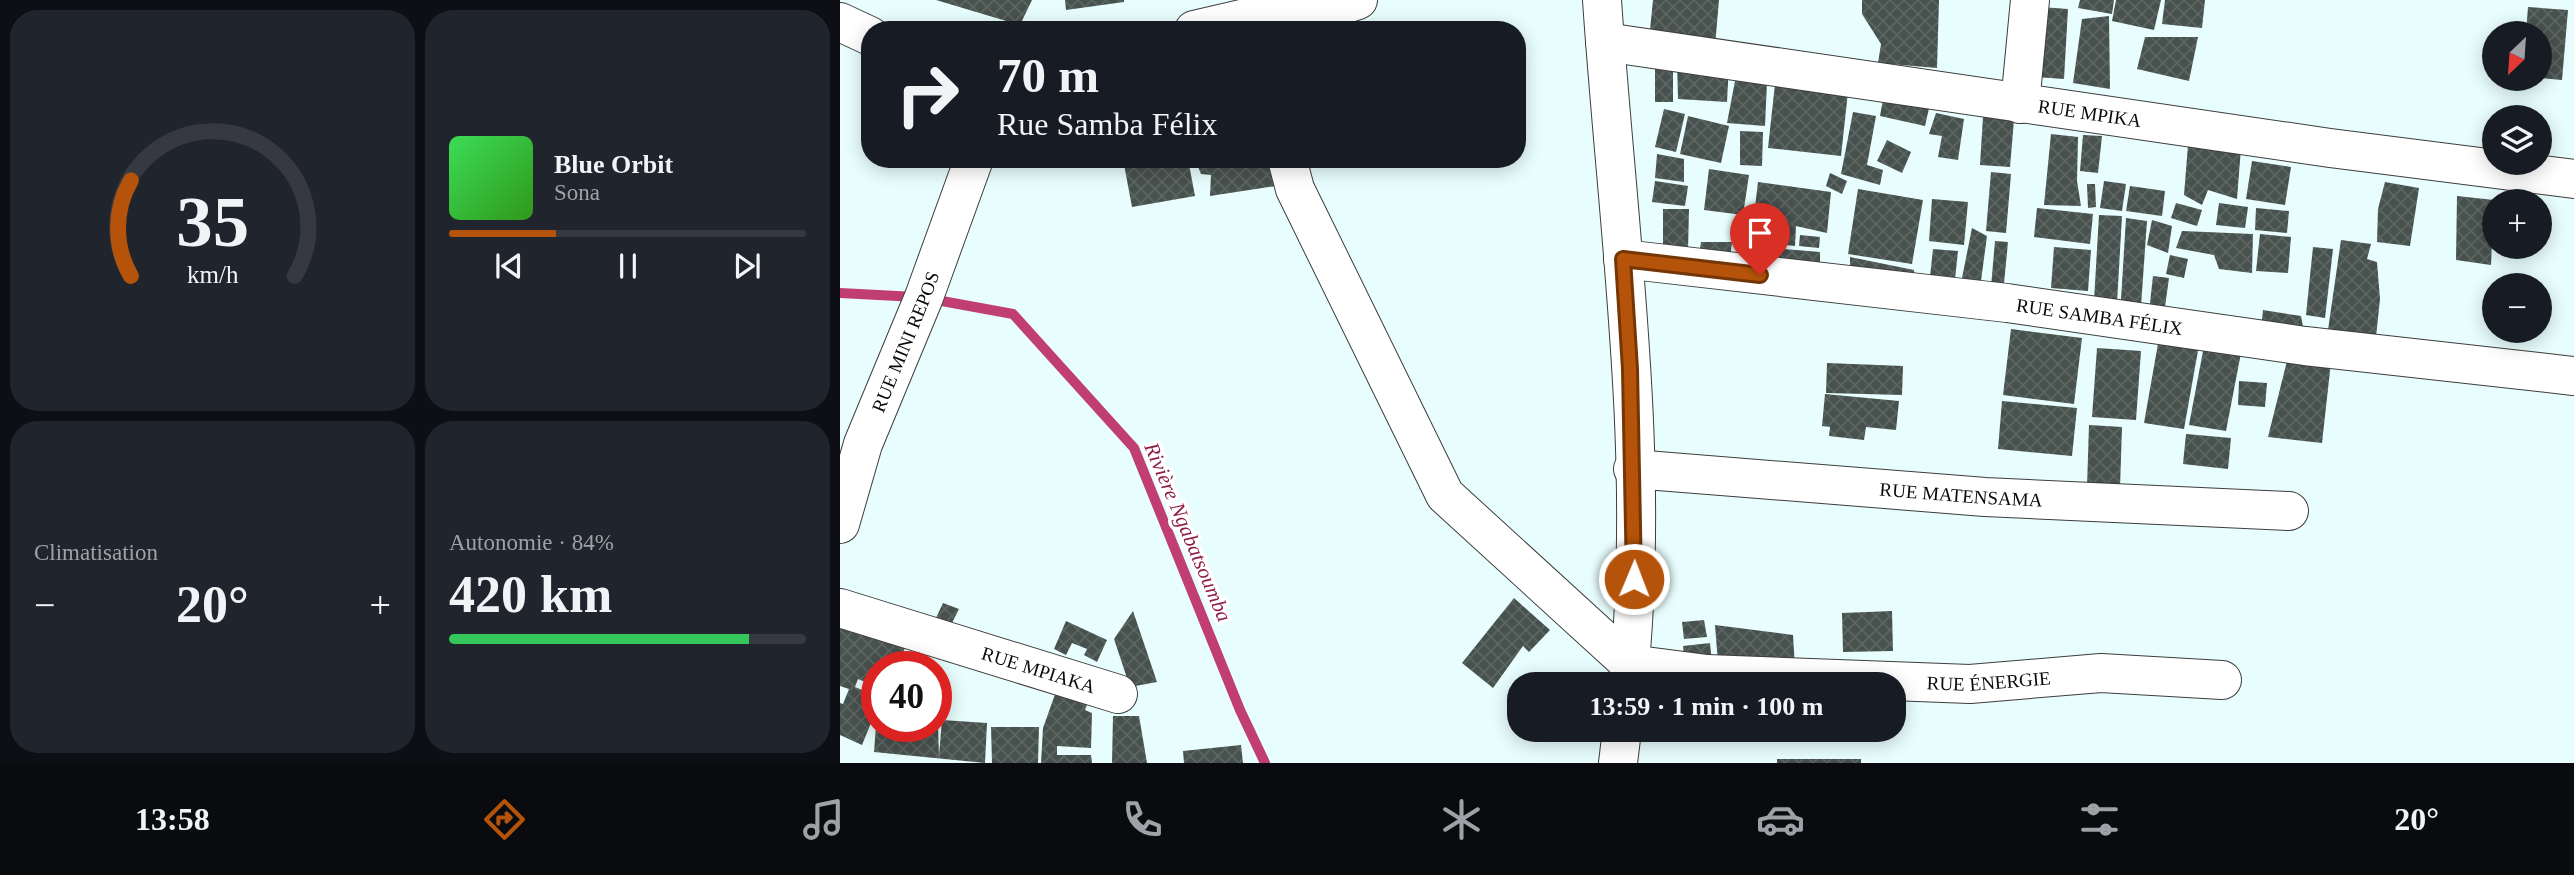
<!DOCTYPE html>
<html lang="fr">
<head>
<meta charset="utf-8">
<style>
  :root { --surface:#171b24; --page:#20242c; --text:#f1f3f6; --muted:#9ea1a6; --line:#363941; --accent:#b45309 }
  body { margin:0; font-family:"Times New Roman",serif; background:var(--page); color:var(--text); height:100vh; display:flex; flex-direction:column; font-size:26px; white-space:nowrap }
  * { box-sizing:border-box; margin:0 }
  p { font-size:23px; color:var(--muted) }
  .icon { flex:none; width:38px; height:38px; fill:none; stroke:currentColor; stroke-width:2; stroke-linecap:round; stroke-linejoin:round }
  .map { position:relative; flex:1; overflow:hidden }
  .drawer { display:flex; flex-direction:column; gap:10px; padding:10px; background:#0d0f14; width:840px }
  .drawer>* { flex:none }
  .banner { position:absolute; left:21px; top:21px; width:665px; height:147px; border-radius:28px; box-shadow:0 4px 18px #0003; background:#171b24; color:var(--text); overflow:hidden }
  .needle { width:46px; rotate:205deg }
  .buttons { position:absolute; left:1642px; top:21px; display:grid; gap:14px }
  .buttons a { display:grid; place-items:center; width:70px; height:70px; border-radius:50%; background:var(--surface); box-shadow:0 4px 18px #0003; font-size:35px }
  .speed { position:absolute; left:21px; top:651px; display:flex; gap:14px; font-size:35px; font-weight:700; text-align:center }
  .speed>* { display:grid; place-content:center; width:91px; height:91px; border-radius:50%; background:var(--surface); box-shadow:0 4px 18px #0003; line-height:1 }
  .speed .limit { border:10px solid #d22; background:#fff; color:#111 }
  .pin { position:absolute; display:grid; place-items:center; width:60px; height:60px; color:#fff; margin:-72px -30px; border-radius:50% 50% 50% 0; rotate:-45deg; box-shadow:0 0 7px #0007 }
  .pin .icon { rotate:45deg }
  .me { position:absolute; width:77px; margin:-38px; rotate:1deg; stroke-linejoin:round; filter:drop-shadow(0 0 5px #0008) }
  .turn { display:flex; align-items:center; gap:24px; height:147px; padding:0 21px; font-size:32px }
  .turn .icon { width:91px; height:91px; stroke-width:2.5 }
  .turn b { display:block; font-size:49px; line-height:60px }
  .big { font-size:52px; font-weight:800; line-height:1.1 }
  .drawer .card { flex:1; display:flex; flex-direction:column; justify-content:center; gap:10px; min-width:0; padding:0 24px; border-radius:28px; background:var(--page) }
  .drawer .dial { align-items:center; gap:0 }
  .dial svg { height:182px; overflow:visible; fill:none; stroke:var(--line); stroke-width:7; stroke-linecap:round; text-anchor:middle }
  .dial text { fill:var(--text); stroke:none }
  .song { display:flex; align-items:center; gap:21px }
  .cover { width:84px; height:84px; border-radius:10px; background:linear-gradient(135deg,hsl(130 70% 55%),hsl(110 70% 35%)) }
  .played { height:7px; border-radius:4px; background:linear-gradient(90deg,var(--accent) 30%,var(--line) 30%) }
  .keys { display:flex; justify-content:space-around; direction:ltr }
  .heat { display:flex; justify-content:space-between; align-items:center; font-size:38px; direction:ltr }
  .charge { height:10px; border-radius:5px; background:linear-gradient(90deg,#34c759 84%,var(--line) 0) }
  .drawer .tiles { flex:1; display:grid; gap:10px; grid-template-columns:repeat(2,1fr) }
  .trip { position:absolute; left:667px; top:672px; width:399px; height:70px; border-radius:28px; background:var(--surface); box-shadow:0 4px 18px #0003; font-weight:800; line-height:70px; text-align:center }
  .menu { display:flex; height:112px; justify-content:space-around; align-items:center; background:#090b0e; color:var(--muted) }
  .menu .icon { width:49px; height:49px }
  .menu .selected { color:var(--accent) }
  .menu b { font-size:32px; color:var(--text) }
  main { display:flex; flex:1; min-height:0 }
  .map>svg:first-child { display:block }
</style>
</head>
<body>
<main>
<section class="drawer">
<div class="tiles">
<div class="card dial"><svg viewBox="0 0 100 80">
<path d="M14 69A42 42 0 1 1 86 69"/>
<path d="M14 69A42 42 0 0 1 14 27" stroke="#b45309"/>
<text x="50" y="56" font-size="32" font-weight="700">35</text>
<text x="50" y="72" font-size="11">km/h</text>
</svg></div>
<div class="card">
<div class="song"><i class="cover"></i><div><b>Blue Orbit</b><p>Sona</p></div></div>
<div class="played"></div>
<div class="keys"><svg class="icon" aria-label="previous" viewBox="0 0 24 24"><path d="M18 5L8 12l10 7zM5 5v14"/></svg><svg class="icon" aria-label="pause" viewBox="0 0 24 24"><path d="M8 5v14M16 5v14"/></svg><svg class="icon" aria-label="next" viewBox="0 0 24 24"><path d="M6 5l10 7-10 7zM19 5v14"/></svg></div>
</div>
<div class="card"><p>Climatisation</p>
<div class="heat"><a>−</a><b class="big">20°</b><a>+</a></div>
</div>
<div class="card"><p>Autonomie · 84%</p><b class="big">420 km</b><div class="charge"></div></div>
</div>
</section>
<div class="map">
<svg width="1734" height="763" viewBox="0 0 1734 763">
  <defs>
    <pattern id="building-cross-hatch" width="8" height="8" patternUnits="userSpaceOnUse" patternTransform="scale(1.75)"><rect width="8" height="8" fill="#47514d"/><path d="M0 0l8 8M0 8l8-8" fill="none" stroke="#5d6562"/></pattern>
  </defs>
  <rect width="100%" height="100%" fill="#e8fdfd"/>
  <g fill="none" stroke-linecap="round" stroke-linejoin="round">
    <!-- stream -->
    <path stroke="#c13e73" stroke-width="10" d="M0,293l76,4
      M91,299l82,15 121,134 106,262 25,53"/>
  </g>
  <!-- building -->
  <path fill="url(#building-cross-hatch)" d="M96,0h96l-12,25z
    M225,0h59v2l-58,8z
    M813,0h66l-4,46 -66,-6z
    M1022,0h77l-2,68 -59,-5 3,-19 -19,-30z
    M1240,0h34l-2,14 -34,-6z
    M1276,0h45l-7,30 -42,-9z
    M1325,0h40l-3,28 -40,-4z
    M1201,7l27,2 -4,70 -28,-2z
    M1688,7l40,3 -6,70 -23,-2v-45h-13z
    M1269,16l1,73 -37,-6 9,-64z
    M1305,37h53l-9,44 -52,-12z
    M837,61l52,3 -2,38 -49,-3z
    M815,65l18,1v36h-18z
    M895,81l32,1 -2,44 -38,-3z
    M935,84l73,8 -7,64 -73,-8z
    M1044,94l46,10 -5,22 -45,-10z
    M824,109l21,5 -9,38 -21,-5z
    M1013,112l23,4 -9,49 16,5 -3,15 -39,-11z
    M1096,113l28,6 -6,41 -20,-3 4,-21 -13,-2z
    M848,116l41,10 -8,37 -41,-9z
    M1143,117l31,3 -4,47 -30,-2z
    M900,131l23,1 -1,34 -22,-1z
    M1211,134l27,3 -1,44 4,25 -37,-1z
    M1243,135l19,1 -4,37 -18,-2z
    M1047,140l24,12 -9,21 -25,-12z
    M1348,145l53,3 -4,51 -29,-9 -6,15 -18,-10z
    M817,154l27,5v23l-29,-4z
    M283,159h65l7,37 -63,11z
    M355,159h78l3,27 -66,10 1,-21 -10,-1z
    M1412,161l39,6 -6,38 -39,-6z
    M869,169l40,6 -6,40 -39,-5z
    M1151,172l20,2 -5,59 -20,-2z
    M990,173l17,8 -5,13 -16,-8z
    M815,181l33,5 -3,20 -33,-4z
    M1264,181l22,3 -4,27 -22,-3z
    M918,182l73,10 -4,41 -31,-7 -1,20 -44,-5z
    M1545,182l34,6 -9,58 -33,-4 1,-33z
    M1247,184h8l1,23 -8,1z
    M1290,186l35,5 -3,25 -36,-5z
    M1018,189l65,11 -11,64 -64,-10z
    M1617,196l37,4 -3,65 -35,-5z
    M1092,199l36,3 -4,43 -35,-4z
    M1336,203l26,7 -5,16 -26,-8z
    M1379,203l29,4 -3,21 -29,-3z
    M1197,208l56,6 -3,30 -56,-7z
    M1416,208l33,3 -2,22 -32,-3z
    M823,209h26l-1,42 -25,-1z
    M1259,215l23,1 -5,87 -23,-2z
    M1286,218l21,3 -6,85 -20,-6z
    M1312,220l20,6 -4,27 -21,-8z
    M1132,228l15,8 -6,45 -20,2z
    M1342,231l71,3 -1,39 -33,-4 -5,-14 -38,-7z
    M1420,234l31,3 -3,36 -32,-2z
    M960,235l20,2 -1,11 -20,-2z
    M1501,240l30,4 -4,15 10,3 3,37 -4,38 -48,-7z
    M1155,241l13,1 -5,52 -12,-7z
    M861,242h31l-2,17 -31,-4z
    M922,247l58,5v12l-61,-7z
    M1214,247l37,3 -3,41 -37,-3z
    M1473,247l20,2 -8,69 -19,-3z
    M1093,249l25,2 -4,38 -25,-3z
    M1330,255l18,4 -4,19 -18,-4z
    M1010,257l64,13 1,18 -65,-7z
    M1313,276l16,2 -5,36 -15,-2z
    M1423,310l38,6 3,16 -43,-4z
    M1171,329l71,9 -8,66 -71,-9z
    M1319,338l40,7 -15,84 -40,-6z
    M1364,346l37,7 -15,78 -37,-6z
    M1257,348l44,3 -5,69 -44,-3z
    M1450,349l42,4 -10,90 -54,-6z
    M987,363l76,3 -1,29 -76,-2z
    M1399,381l28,2 -2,24 -27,-2z
    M985,394l74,7 -3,29 -30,-3 -2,13 -35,-4 1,-9 -8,-1z
    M1162,401l75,7 -5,48 -74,-7z
    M1249,425l33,2 -2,61 -33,-1z
    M1346,434l45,4 -3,31 -45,-5z
    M674,598l36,32 -21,22 -6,-6 -30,42 -31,-25z
    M103,603l16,6 -9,18 -15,-7z
    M293,611l24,71 -27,5 -16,-48z
    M1052,611l1,40 -50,1 -1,-39z
    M864,620l3,17 -23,2 -2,-17z
    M226,621l41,19 -10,22 -13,-7 3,-6 -15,-6 -6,12 -12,-6z
    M0,622l68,19 -11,26h-20v20l-19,-8 -3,8 18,8 -2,28 -9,22 -22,-10v-32l3,1 6,-15 -9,-3z
    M875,625l78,10 2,32 -77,-4z
    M870,643l2,20 -27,3 -2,-20z
    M218,686l33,9 -6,15 7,3 -1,35 -34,-2v9h34l1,8h-51l2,-35z
    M273,716h26l8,47h-35z
    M102,720l45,3 -2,40 -111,-11 2,-26h62l1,30z
    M151,727h48l-1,36h-46z
    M401,745l2,18h-59l-1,-12z
    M937,759h84v4h-84z"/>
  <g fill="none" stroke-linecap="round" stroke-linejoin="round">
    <!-- minor casing -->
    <g stroke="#3d3d3d" stroke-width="40">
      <g id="minor">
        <path d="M762,0c15,223 50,460 26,682"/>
        <path d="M0,22l30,14"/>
        <path d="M354,30l56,-13 93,-12 15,-5"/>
        <path id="s1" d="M765,42l725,106 244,31"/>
        <path d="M1180,104l10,-104"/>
        <path id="s2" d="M447,159l8,30 150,306 185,169 77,10 263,10 131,-11 121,7"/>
        <path id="s3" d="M783,259l384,44 298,43 269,30"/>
        <path id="s4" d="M793,469l352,28 304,14"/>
        <path id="s5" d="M0,524l23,-80 61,-147 50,-138"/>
        <path id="s6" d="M0,608l278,86"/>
        <path d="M778,763l4,-33"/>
      </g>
    </g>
    <!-- minor -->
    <use href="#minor" stroke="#fff" stroke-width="38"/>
  </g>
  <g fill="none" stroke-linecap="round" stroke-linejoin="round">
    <!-- route casing -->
    <g stroke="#753606" stroke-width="18">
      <path id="route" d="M794,579l-4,-210 -7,-110 137,16"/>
    </g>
    <!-- route -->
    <use href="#route" stroke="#b45309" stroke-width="12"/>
  </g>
  <g text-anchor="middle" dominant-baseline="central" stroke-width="7" stroke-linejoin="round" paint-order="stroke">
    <!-- street labels -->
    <g font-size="19" fill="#0a0a0a" stroke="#fff">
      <text stroke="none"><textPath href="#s1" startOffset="490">RUE MPIKA</textPath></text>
      <text stroke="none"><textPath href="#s3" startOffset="480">RUE SAMBA FÉLIX</textPath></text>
      <text stroke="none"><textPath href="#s5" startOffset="194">RUE MINI REPOS</textPath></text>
      <text stroke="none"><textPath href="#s4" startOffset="329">RUE MATENSAMA</textPath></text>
      <text stroke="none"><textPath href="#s6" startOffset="208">RUE MPIAKA</textPath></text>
      <text stroke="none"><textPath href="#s2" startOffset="982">RUE ÉNERGIE</textPath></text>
    </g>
    <!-- water labels -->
    <g font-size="21" font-style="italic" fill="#8f1f48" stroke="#fff">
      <text transform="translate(348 532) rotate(67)">Rivière Ngabatsoumba</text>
    </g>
  </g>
</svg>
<div class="buttons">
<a><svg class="needle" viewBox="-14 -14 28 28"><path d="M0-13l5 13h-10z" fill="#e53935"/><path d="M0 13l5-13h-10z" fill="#9ea1a6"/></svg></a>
<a><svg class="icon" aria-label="layers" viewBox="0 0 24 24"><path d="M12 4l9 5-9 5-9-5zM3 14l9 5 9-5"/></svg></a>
<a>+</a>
<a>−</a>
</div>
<div class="speed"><div class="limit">40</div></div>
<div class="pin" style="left:920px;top:275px;background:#d93025"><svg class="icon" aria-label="arrive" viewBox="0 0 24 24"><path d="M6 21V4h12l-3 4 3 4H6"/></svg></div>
<svg class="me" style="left:794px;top:579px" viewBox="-20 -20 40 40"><circle r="17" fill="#b45309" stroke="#fff" stroke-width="3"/><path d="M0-11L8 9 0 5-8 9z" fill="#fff"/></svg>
<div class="trip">13:59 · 1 min · 100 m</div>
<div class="banner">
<div class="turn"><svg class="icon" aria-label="right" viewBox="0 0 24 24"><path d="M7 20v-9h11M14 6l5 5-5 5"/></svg><div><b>70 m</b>Rue Samba Félix</div></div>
</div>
</div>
</main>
<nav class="menu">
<b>13:58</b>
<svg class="icon selected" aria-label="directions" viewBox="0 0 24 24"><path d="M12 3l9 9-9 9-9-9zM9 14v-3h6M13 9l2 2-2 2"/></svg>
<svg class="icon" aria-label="music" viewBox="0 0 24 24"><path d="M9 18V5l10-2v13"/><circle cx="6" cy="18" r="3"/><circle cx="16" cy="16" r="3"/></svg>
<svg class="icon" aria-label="phone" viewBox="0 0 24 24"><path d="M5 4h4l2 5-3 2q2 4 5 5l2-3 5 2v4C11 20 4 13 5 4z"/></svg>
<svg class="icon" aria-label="climate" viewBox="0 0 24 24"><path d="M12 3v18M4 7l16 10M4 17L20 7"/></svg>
<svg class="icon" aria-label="car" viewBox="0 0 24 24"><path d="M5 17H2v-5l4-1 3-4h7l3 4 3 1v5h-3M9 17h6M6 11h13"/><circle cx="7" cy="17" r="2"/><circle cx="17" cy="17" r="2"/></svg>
<svg class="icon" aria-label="filters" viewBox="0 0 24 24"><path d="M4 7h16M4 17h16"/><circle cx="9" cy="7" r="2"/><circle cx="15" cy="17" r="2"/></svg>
<b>20°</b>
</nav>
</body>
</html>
